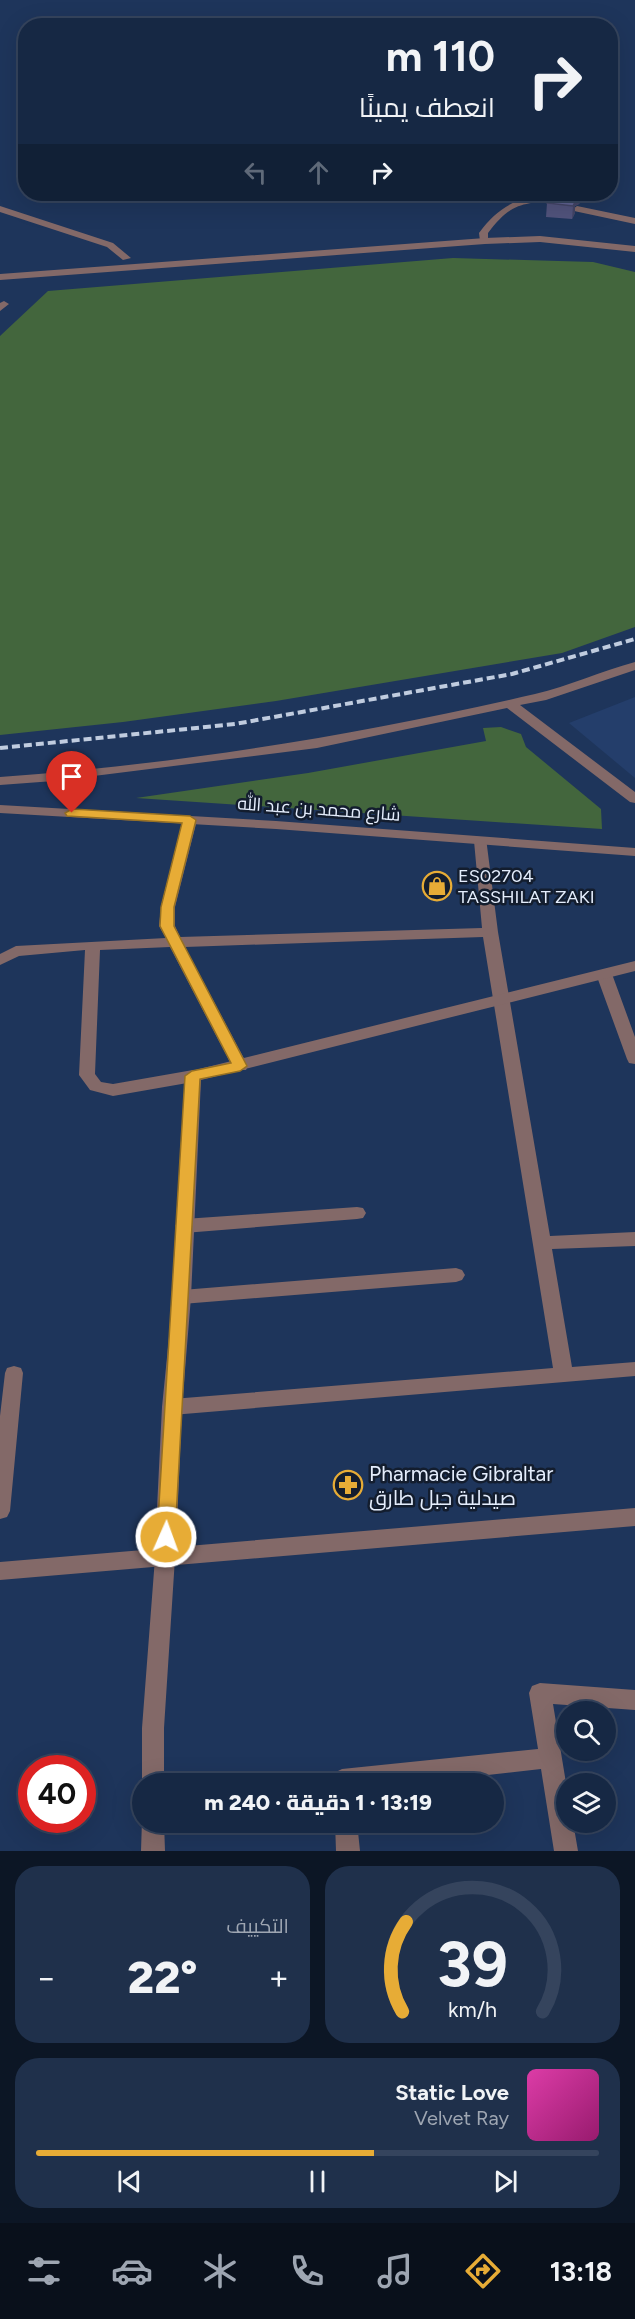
<!DOCTYPE html>
<html lang="ar">
<head>
<meta charset="utf-8">
<style>
  :root { --surface:#162844; --page:#1f304b; --text:#f1f3f6; --muted:#9ea6b2; --line:#35445d; --accent:#e7ac36 }
  body { margin:0; font-family:Figtree,Cairo,sans-serif; background:var(--page); color:var(--text); direction:rtl; height:100vh; display:flex; flex-direction:column; font-size:22px; white-space:nowrap }
  * { box-sizing:border-box; margin:0 }
  p { font-size:20px; color:var(--muted) }
  .icon { flex:none; width:33px; height:33px; fill:none; stroke:currentColor; stroke-width:2; stroke-linecap:round; stroke-linejoin:round }
  .map { position:relative; height:1851px; overflow:hidden; direction:ltr }
  .side { display:flex; flex-direction:column; gap:15px; padding:15px; background:#0c1625; flex:1 }
  .side>* { flex:none }
  .hud { position:absolute; left:18px; top:18px; width:600px; height:183px; border-radius:24px; box-shadow:0 6px 24px #0002,0 0 0 2px var(--line); direction:rtl; background:#162844; color:var(--text); overflow:hidden }
  .tools { position:absolute; left:556px; top:1701px; display:grid; gap:12px }
  .tools a { display:grid; place-items:center; width:60px; height:60px; border-radius:50%; background:var(--surface); box-shadow:0 6px 24px #0002,0 0 0 2px var(--line); font-size:30px }
  .speed { position:absolute; left:18px; top:1755px; display:flex; gap:12px; font-size:30px; font-weight:700; text-align:center }
  .speed>* { display:grid; place-content:center; width:78px; height:78px; border-radius:50%; background:var(--surface); box-shadow:0 6px 24px #0002,0 0 0 2px var(--line); line-height:1 }
  .speed .limit { border:9px solid #d22; background:#fff; color:#111 }
  .pin { position:absolute; display:grid; place-items:center; width:51px; height:51px; color:#fff; margin:-62px -26px; border-radius:50% 50% 50% 0; rotate:-45deg; box-shadow:0 0 6px #0007 }
  .pin .icon { rotate:45deg }
  .me { position:absolute; width:66px; margin:-33px; rotate:2deg; stroke-linejoin:round; filter:drop-shadow(0 0 4px #0008) }
  .turn { display:flex; align-items:center; gap:21px; height:126px; padding:0 24px; font-size:27px }
  .turn .icon { width:78px; height:78px; stroke-width:2.5 }
  .turn b { display:block; font-size:42px; line-height:51px }
  .lanes { display:flex; align-items:center; height:57px; padding:0 24px; background:#0003; justify-content:center; gap:30px; direction:ltr }
  .lanes .off { opacity:.35 }
  .big { font-size:45px; font-weight:800; line-height:1.1 }
  .side .widget { flex:1; display:flex; flex-direction:column; justify-content:center; gap:9px; min-width:0; padding:0 21px; border-radius:24px; background:var(--page) }
  .side .dial { align-items:center; gap:0 }
  .dial svg { height:156px; overflow:visible; fill:none; stroke:var(--line); stroke-width:7; stroke-linecap:round; text-anchor:middle }
  .dial text { fill:var(--text); stroke:none }
  .song { display:flex; align-items:center; gap:18px }
  .cover { width:72px; height:72px; border-radius:9px; background:linear-gradient(135deg,hsl(320 70% 55%),hsl(320 70% 35%)) }
  .played { height:6px; border-radius:3px; background:linear-gradient(90deg,var(--accent) 60%,var(--line) 60%) }
  .keys { display:flex; justify-content:space-around; direction:ltr }
  .heat { display:flex; justify-content:space-between; align-items:center; font-size:33px; direction:ltr }
  .side .tiles { flex:1; display:grid; gap:15px; grid-template-columns:1fr 1fr }
  .widget:last-child { grid-column:span 2 }
  .trip { position:absolute; left:132px; top:1773px; width:372px; height:60px; border-radius:30px; background:var(--surface); box-shadow:0 6px 24px #0002,0 0 0 2px var(--line); font-weight:800; line-height:60px; text-align:center; direction:rtl }
  .tab-bar { display:flex; height:96px; justify-content:space-around; align-items:center; background:#09101b; color:var(--muted) }
  .tab-bar .icon { width:42px; height:42px }
  .tab-bar .on { color:var(--accent) }
  .tab-bar b { font-size:27px; color:var(--text) }
  .map>svg:first-child { display:block }
</style>
</head>
<body>
<div class="map">
<svg width="635" height="1851" viewBox="0 0 635 1851">
  <rect width="100%" height="100%" fill="#1e355b"/>
  <!-- built -->
  <path fill="#243e6b" d="M635,697v81l-66,-55z"/>
  <!-- green -->
  <path fill="#43663d" d="M453,258l140,4 42,10v355l-73,26 -286,48 -153,21 -123,13v-399l48,-45z
    M501,727l20,7 5,13 75,62 1,20 -466,-31 172,-25 178,-32 -3,-13z"/>
  <g fill="none" stroke-linecap="round" stroke-linejoin="round">
    <!-- service -->
    <path fill="#836968" fill-rule="evenodd" d="M557,194l4,3 -1,2c-37,6 -47,1 -72,34v10l-8,-2 -1,-8c21,-29 43,-38 78,-39z
      M0,206l113,37 18,15 -8,2 -16,-13 -107,-35z
      M577,206l58,12v6l-61,-13 -1,-2z"/>
    <!-- minor -->
    <path fill="#836968" fill-rule="evenodd" d="M4,301l5,3 -9,7v-8z
      M635,662v8l-89,30 -26,5 115,87v11l-5,-1 -123,-94 -190,40 -263,33 -54,4v-8c180,-13 359,-42 535,-83 34,-8 66,-23 100,-32z
      M190,816l7,4 -22,87v19l5,11 302,-9 -8,-87 7,-4 5,1 12,94 52,304 85,-4v14l-83,3 20,118 63,-5v14l-463,39 -7,-3 -3,-5 3,-5 7,-3 381,-31 -70,-431 -298,10 63,119 -2,4h-12l-2,-4 -62,-119 -70,3 -5,124 6,8 12,2 80,-14 6,2 2,4 -2,4 -6,2 -80,14 -23,-6 -11,-15 6,-125 -66,6 -19,9v-11l16,-8 150,-8 -7,-12 2,-19 22,-87z
      M604,969l8,5 23,63v27l-6,-1 -2,-4 -31,-85z
      M357,1207l6,1 3,5 -3,5 -6,1 -173,14 -6,-2 -3,-5 3,-5 6,-2z
      M456,1268l6,2 3,5 -3,5 -6,2 -274,22 -6,-2 -3,-5 3,-5 6,-2z
      M14,1366l7,2 2,5 -13,138 -3,6 -7,2v-103l5,-43 2,-5z
      M165,1549l7,3 3,6 -11,170v56h-22v2v-58l13,-170 3,-6z
      M540,1683l95,7v20l-82,-6 14,85v33h6l5,29h-24l-13,-82 -133,15h-77l3,-11 8,-4 196,-20 -9,-56 3,-7z
      M142,1820v2h22l1,29h-24z
      M335,1822h22l3,29h-24z"/>
    <!-- tertiary -->
    <path fill="#836968" fill-rule="evenodd" d="M540,236l95,10v6l-95,-10 -55,2 -485,36v-6l485,-36z
      M0,805l276,16 359,27v8l-359,-27 -276,-16z
      M635,961v10l-434,109 -10,217 -9,110 -6,140 459,-39v18l-635,54v-18l155,-13 7,-142 11,-110 12,-221 2,-4z"/>
    <!-- rail -->
    <path stroke="#c0ccdf" stroke-width="4" stroke-dasharray="8 4" stroke-linecap="butt" d="M0,748l235,-24 277,-50 123,-35"/>
  </g>
  <!-- wall -->
  <path fill="#51537c" d="M584,196l-5,8 -4,2v7l-3,6 -26,-2 1,-14z"/>
  <!-- shaded-wall -->
  <path fill="#424465" d="M575,194h9v2l-5,8 -4,2v7l-3,6 1,-13 -1,-11z"/>
  <!-- building -->
  <path fill="#5e6190" stroke="#424465" stroke-width="1.5" d="M552,194h23l-3,1 4,5 -3,6 -26,-3z"/>
  <!-- route -->
  <path fill="#e7ac36" stroke="#967023" stroke-width="1.5" d="M72,809l118,7 6,4 -22,87v19l73,140 -7,5 -40,8 -25,458 -2,5 -7,2 -6,-2 -3,-5 28,-461 7,-5 39,-8 -71,-137 1,-19 21,-84 -115,-7 -2,-3z"/>
  <!-- icons -->
  <defs>
    <g id="shop-ring" transform="scale(1.5)"><circle r="9.5" fill="#131d2e" stroke="#e7ac36" stroke-width="1.5"/><path d="M-5-2.5h2.3a2.7 3.5 0 0 1 5.4 0H5L5.5 6h-11ZM-1.5-2.5h3a1.5 2.3 0 0 0-3 0Z" fill="#e7ac36"/></g>
    <g id="pharmacy-ring" transform="scale(1.5)"><circle r="9.5" fill="#131d2e" stroke="#e7ac36" stroke-width="1.5"/><path d="M-2-6h4v4h4v4h-4v4h-4v-4h-4v-4h4Z" fill="#e7ac36"/></g>
  </defs>
  <g fill-rule="evenodd">
    <use href="#shop-ring" x="437" y="886"/>
    <use href="#pharmacy-ring" x="348" y="1485"/>
  </g>
  <g text-anchor="middle" dominant-baseline="central" stroke-width="5" stroke-linejoin="round" paint-order="stroke">
    <!-- street labels -->
    <g font-size="18" fill="#e4edfc" stroke="#131d2e">
      <text transform="translate(319 809) rotate(4)">شارع محمد بن عبد الله</text>
    </g>
    <!-- poi labels -->
    <g font-size="18" fill="#e4edfc" stroke="#131d2e" text-anchor="start">
      <text x="458" y="876">ES02704<tspan x="458" dy="21">TASSHILAT ZAKI</tspan></text>
    </g>
    <!-- near-poi labels -->
    <g font-size="21" fill="#e4edfc" stroke="#131d2e" text-anchor="start">
      <text x="369" y="1473">Pharmacie Gibraltar<tspan x="369" dy="24">صيدلية جبل طارق</tspan></text>
    </g>
  </g>
</svg>
<div class="tools">
<a><svg class="icon" aria-label="search" viewBox="0 0 24 24"><circle cx="10" cy="10" r="6"/><path d="M15 15l6 6"/></svg></a>
<a><svg class="icon" aria-label="layers" viewBox="0 0 24 24"><path d="M12 4l9 5-9 5-9-5zM3 14l9 5 9-5"/></svg></a>
</div>
<div class="speed"><div class="limit">40</div></div>
<div class="pin" style="left:72px;top:813px;background:#d93025"><svg class="icon" aria-label="arrive" viewBox="0 0 24 24"><path d="M6 21V4h12l-3 4 3 4H6"/></svg></div>
<svg class="me" style="left:166px;top:1537px" viewBox="-20 -20 40 40"><circle r="17" fill="#e7ac36" stroke="#fff" stroke-width="3"/><path d="M0-11L8 9 0 5-8 9z" fill="#fff"/></svg>
<div class="trip">13:19 · 1 دقيقة · 240 m</div>
<div class="hud">
<div class="turn"><svg class="icon" aria-label="right" viewBox="0 0 24 24"><path d="M7 20v-9h11M14 6l5 5-5 5"/></svg><div><b>110 m</b>انعطف يمينًا</div></div>
<div class="lanes"><svg class="icon off" aria-label="left" viewBox="0 0 24 24"><path d="M17 20v-9H6M10 6l-5 5 5 5"/></svg><svg class="icon off" aria-label="ahead" viewBox="0 0 24 24"><path d="M12 20V5M6 11l6-6 6 6"/></svg><svg class="icon" aria-label="right" viewBox="0 0 24 24"><path d="M7 20v-9h11M14 6l5 5-5 5"/></svg></div>
</div>
</div>
<section class="side">
<div class="tiles">
<div class="widget dial"><svg viewBox="0 0 100 80">
<path d="M14 69A42 42 0 1 1 86 69"/>
<path d="M14 69A42 42 0 0 1 16 23" stroke="#e7ac36"/>
<text x="50" y="56" font-size="32" font-weight="700">39</text>
<text x="50" y="72" font-size="11">km/h</text>
</svg></div>
<div class="widget"><p>التكييف</p>
<div class="heat"><a>−</a><b class="big">22°</b><a>+</a></div>
</div>
<div class="widget">
<div class="song"><i class="cover"></i><div><b>Static Love</b><p>Velvet Ray</p></div></div>
<div class="played"></div>
<div class="keys"><svg class="icon" aria-label="previous" viewBox="0 0 24 24"><path d="M18 5L8 12l10 7zM5 5v14"/></svg><svg class="icon" aria-label="pause" viewBox="0 0 24 24"><path d="M8 5v14M16 5v14"/></svg><svg class="icon" aria-label="next" viewBox="0 0 24 24"><path d="M6 5l10 7-10 7zM19 5v14"/></svg></div>
</div>
</div>
</section>
<nav class="tab-bar">
<b>13:18</b>
<svg class="icon on" aria-label="directions" viewBox="0 0 24 24"><path d="M12 3l9 9-9 9-9-9zM9 14v-3h6M13 9l2 2-2 2"/></svg>
<svg class="icon" aria-label="music" viewBox="0 0 24 24"><path d="M9 18V5l10-2v13"/><circle cx="6" cy="18" r="3"/><circle cx="16" cy="16" r="3"/></svg>
<svg class="icon" aria-label="phone" viewBox="0 0 24 24"><path d="M5 4h4l2 5-3 2q2 4 5 5l2-3 5 2v4C11 20 4 13 5 4z"/></svg>
<svg class="icon" aria-label="climate" viewBox="0 0 24 24"><path d="M12 3v18M4 7l16 10M4 17L20 7"/></svg>
<svg class="icon" aria-label="car" viewBox="0 0 24 24"><path d="M5 17H2v-5l4-1 3-4h7l3 4 3 1v5h-3M9 17h6M6 11h13"/><circle cx="7" cy="17" r="2"/><circle cx="17" cy="17" r="2"/></svg>
<svg class="icon" aria-label="filters" viewBox="0 0 24 24"><path d="M4 7h16M4 17h16"/><circle cx="9" cy="7" r="2"/><circle cx="15" cy="17" r="2"/></svg>
</nav>
</body>
</html>
